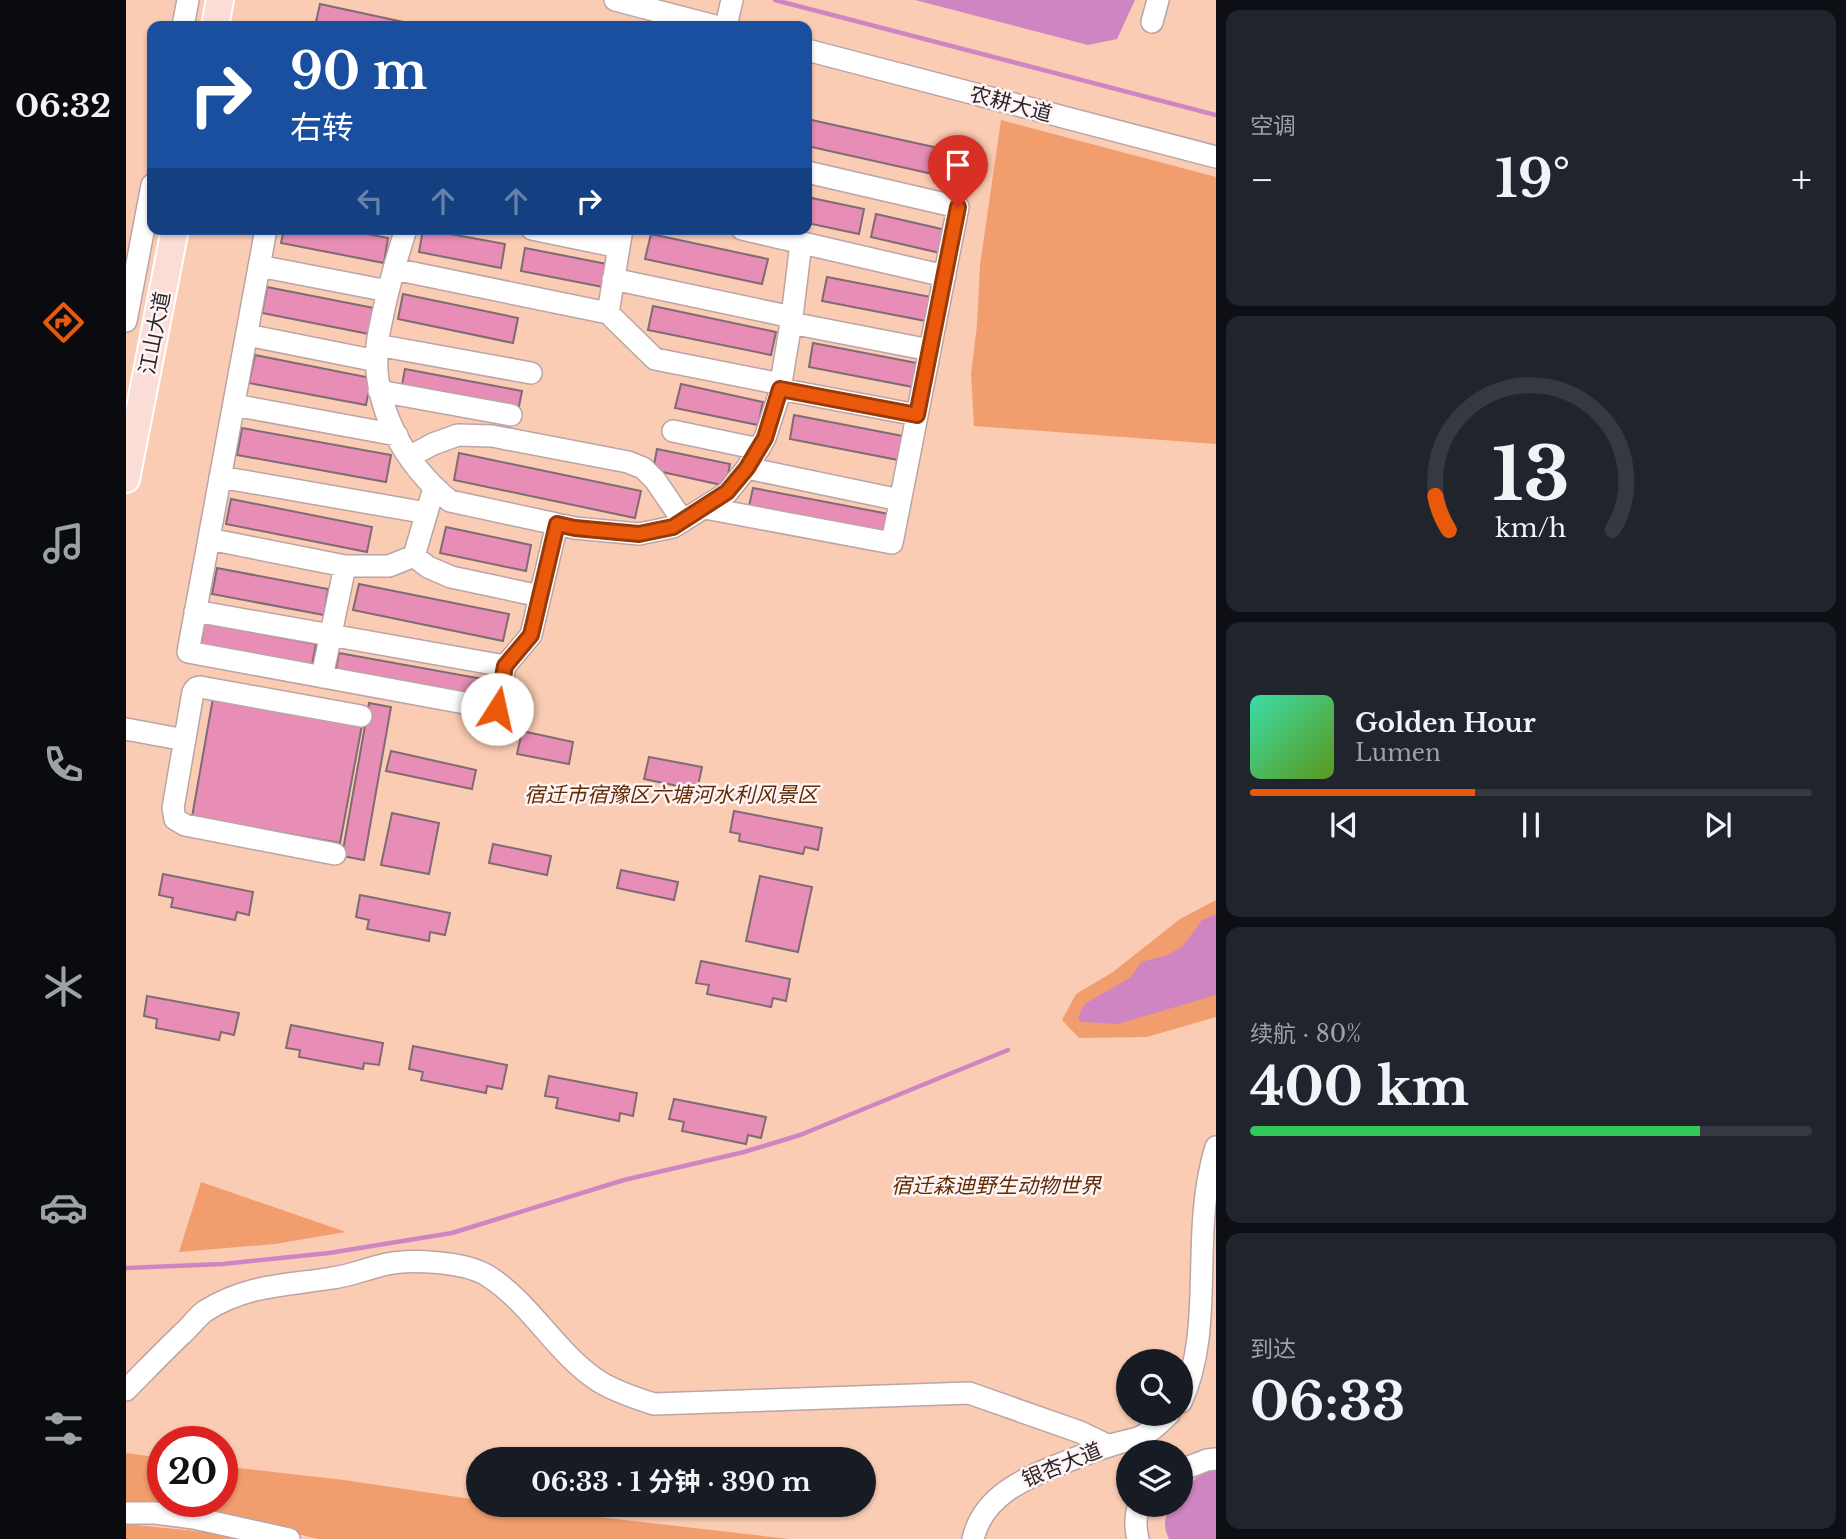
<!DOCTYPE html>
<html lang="zh">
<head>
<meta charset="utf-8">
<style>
  :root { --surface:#171b24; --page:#20242c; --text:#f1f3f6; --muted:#9ea1a6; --line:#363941; --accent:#ea580c }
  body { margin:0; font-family:"Libre Baskerville","Noto Sans SC",serif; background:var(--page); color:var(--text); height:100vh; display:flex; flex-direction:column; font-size:26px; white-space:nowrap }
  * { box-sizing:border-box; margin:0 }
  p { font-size:23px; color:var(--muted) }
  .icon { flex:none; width:38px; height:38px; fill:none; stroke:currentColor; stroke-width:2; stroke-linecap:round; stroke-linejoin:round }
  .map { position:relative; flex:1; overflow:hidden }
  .side { display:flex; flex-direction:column; gap:10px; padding:10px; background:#0d0f14; width:630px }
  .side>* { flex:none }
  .guide { position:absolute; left:21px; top:21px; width:665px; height:214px; border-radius:14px; box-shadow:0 2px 5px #0004; background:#1a4fa0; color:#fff; overflow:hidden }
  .fabs { position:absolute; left:990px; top:1349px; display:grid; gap:14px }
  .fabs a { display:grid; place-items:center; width:77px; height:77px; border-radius:50%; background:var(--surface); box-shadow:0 2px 5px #0004; font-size:35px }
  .speed { position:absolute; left:21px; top:1426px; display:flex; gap:14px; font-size:35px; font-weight:700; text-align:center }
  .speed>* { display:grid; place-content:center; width:91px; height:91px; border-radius:50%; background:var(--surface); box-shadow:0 2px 5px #0004; line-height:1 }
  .speed .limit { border:10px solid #d22; background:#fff; color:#111 }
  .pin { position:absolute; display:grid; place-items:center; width:60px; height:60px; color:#fff; margin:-72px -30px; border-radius:50% 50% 50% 0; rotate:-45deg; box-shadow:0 0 7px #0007 }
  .pin .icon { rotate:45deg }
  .me { position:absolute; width:77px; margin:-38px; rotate:10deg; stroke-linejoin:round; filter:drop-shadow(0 0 5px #0008) }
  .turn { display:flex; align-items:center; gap:24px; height:147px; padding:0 28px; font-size:32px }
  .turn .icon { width:91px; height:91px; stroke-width:2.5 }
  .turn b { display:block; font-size:49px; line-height:60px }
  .lanes { display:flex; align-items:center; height:66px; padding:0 28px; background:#0003; justify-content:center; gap:35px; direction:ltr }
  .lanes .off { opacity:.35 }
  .big { font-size:52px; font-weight:700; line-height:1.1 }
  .side .tile { flex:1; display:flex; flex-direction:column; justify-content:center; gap:10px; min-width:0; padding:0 24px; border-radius:14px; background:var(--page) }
  .side .dial { align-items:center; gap:0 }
  .dial svg { height:182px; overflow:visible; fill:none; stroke:var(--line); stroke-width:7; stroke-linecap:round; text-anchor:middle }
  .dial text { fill:var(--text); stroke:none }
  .song { display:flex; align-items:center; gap:21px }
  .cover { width:84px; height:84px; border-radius:10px; background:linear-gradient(135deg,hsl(160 70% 55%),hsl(90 70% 35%)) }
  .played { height:7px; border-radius:4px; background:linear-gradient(90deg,var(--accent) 40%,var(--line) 40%) }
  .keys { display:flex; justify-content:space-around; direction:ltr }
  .heat { display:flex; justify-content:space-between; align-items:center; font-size:38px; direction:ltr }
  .charge { height:10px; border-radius:5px; background:linear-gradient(90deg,#34c759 80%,var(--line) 0) }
  .trip { position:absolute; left:340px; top:1447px; width:410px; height:70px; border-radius:35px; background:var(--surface); box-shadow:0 2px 5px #0004; font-weight:700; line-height:70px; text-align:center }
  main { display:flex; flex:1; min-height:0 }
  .tabs { display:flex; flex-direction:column; width:126px; justify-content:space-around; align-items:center; background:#090b0e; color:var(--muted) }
  .tabs .icon { width:49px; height:49px }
  .tabs .selected { color:var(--accent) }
  .tabs b { font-size:32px; color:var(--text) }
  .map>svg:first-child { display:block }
</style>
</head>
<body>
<main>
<nav class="tabs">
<b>06:32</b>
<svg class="icon selected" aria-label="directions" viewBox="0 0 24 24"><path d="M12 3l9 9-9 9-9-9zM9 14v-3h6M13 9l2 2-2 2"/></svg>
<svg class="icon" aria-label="music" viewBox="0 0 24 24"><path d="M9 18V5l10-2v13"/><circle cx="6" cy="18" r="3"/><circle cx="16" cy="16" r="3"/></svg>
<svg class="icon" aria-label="phone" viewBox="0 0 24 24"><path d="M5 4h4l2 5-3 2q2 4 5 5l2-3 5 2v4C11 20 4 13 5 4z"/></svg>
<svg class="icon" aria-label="climate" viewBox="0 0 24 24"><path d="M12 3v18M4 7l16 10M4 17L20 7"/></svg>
<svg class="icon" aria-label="car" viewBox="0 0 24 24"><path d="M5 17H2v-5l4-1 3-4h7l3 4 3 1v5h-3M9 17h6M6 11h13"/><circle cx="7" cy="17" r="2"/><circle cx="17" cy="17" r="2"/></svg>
<svg class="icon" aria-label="filters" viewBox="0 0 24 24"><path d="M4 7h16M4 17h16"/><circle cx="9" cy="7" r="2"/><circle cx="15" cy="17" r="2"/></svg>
</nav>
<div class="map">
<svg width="1090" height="1539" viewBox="0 0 1090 1539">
  <rect width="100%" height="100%" fill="#fde3e5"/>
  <!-- green -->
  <path fill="#faccb3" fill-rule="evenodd" d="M0,0h1090v1539h-1090zM26,26h655v203h-655zM1003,1362h52v52h-52zM37,1442h59v60h-59zM1003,1452h52v53h-52zM352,1460h385v45h-385z"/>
  <!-- forest -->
  <path fill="#f29d6d" d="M875,120l215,57v267l-242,-18 -3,-52 6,-49 3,-60z
    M1090,900v117l-69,20 -68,1 -17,-18 14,-26 37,-22 67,-53z
    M75,1182l145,50 -71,12 -96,8z
    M0,1453l37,5v44h59v-36l122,14 134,20v5h30l56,8 225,26h-471l-76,-19 -116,-15z
    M0,1524l89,9 17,6h-106z"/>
  <!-- water -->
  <path fill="#cf85c2" d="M789,0h220l-18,39 -29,6z
    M1090,914v81l-98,29 -35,-2 -5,-2 2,-8 6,-9 45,-26 10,-15 27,-7 15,-9 19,-26z
    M1090,1468v71h-47c-6,-13 -5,-20 1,-33l11,-1v-11l16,-17z"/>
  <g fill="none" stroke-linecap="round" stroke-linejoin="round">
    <!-- stream -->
    <path stroke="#cf85c2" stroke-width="4.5" d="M649,0l441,115
      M0,1268l97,-4 106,-11 123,-20 172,-53 120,-28 56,-17 208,-85"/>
  </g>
  <!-- building -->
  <path fill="#e88db5" stroke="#7f6b73" stroke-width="2" d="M194,4l102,22h-107z
    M681,119l163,36 -6,26 -157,-35z
    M681,197l57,12 -5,25 -52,-11z
    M750,214l70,16 -6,23 -69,-16z
    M158,229h57l47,9 -4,25 -103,-20z
    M297,229l82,15 -4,24 -82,-16z
    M525,234l117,25 -6,25 -117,-25z
    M399,248l82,16 -4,23 -82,-16z
    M701,277l109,21 -5,24 -109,-21z
    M141,287l107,21 -5,26 -107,-21z
    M277,294l115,24 -5,25 -115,-24z
    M527,306l123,26 -5,23 -123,-25z
    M687,343l109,21 -4,24 -109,-21z
    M129,355l116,23 -5,27 -117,-22z
    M279,369l117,22 -4,20 -117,-21z
    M555,384l82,18 -5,23 -83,-17z
    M668,415l109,21 -5,24 -108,-21z
    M116,428l149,27 -5,27 -149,-27z
    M531,449l73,15 -4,22 -73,-16z
    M333,453l182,38 -6,27 -181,-38z
    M627,488l136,26 -4,22 -137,-25z
    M105,499l141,28 -5,25 -141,-28z
    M320,527l85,18 -5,26 -86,-18z
    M91,568l111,21 -4,26 -112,-21z
    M233,584l150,30 -6,27 -150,-31z
    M78,623l112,21 -5,26 -111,-21z
    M213,653l155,28 -4,22 -155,-29z
    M87,698l149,27 -22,118 -148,-26z
    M243,703l22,4 -27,153 -22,-4z
    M396,731l51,11 -4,22 -52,-10z
    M265,751l85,19 -4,19 -86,-18z
    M523,757l53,10 -5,23 -53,-11z
    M608,811l88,17 -4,22 -13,-3 -2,7 -64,-13 1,-7 -10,-2z
    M266,813l47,10 -10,51 -48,-9z
    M367,844l58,12 -4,19 -58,-12z
    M495,870l57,12 -4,18 -57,-12z
    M37,874l90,18 -4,23 -12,-3 -2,8 -64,-13 2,-9 -14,-3z
    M634,876l52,11 -14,65 -52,-11z
    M234,895l90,18 -5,22 -15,-3 -1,9 -62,-12 2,-9 -13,-3z
    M575,961l89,18 -4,22 -13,-3 -2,9 -64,-13 2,-9 -13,-2z
    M21,996l92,17 -5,22 -13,-3 -2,8 -63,-12 1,-9 -13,-3z
    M165,1025l92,18 -4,22 -15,-2 -1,6 -64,-12 1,-7 -14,-2z
    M287,1046l94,19 -5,24 -15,-3 -1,7 -65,-13 2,-8 -14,-3z
    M423,1076l88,17 -4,23 -13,-3 -1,8 -63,-13 2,-10 -13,-2z
    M548,1099l92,18 -5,21 -13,-3 -2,9 -64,-13 2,-9 -15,-3z"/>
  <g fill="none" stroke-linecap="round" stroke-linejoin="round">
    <!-- minor casing -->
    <g stroke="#bca4a6" stroke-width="24">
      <path id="minor" d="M489,0l100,26
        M1026,22l6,-22
        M57,26l5,-26
        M600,26l6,-26
        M681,50l409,107
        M140,229l-78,423 309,57 8,-43 26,-31 26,-111
        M280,229c-9,28 -17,56 -23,84 -2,11 -5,22 -6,32 -5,61 27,119 73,156l125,27 64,6 34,-7 54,-34 20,-25 18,-30 14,-43 13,-78 9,-74
        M406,229l87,18
        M616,229l203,47
        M133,266l129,25
        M268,269l214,44 47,46 126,25
        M487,279l179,38
        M482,313l14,-84
        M0,321l26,-136
        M665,323l139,27
        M121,335l130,26
        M251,345l154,28
        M654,389l137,26
        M253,391l132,24
        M108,405l163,30
        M547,431l86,18
        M283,457l24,-13 25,-9 34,1 136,26 15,6 12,12 28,41
        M621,468l153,32
        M94,477l207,36
        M579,508l187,35 66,-336 -151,-35
        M83,539l136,27h44l25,-10 20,-68
        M288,556l14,11 23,10 89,19
        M69,611l310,55
        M196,677l23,-111
        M0,729l59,11
        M209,854l-150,-29 -10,-6 -2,-11 20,-116 3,-4 4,-1 161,29
        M0,1390c19,-19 37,-38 56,-56 8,-7 15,-17 23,-23 43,-27 80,-25 127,-33 17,-2 31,-8 47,-12 27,-8 85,-5 109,10 43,27 70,80 112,106 17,10 35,16 54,22l315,-11 111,39 29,14
        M1055,1402c35,-75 8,-168 35,-255
        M1055,1470l26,-10 9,-1
        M0,1513h29l39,5 95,21
        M847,1539c10,-44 53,-61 90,-76 15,-6 30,-12 46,-17 10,-4 21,-5 31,-9 10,-4 21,-15 29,-23
        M1012,1539c-3,-12 -3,-23 1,-34"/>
    </g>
    <!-- major casing -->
    <g stroke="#fff" stroke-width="30">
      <path id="major" d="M89,26l5,-26
        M0,479l49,-250"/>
    </g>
    <!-- minor -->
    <use href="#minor" stroke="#fff" stroke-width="21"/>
    <!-- major -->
    <use href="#major" stroke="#fbdcd6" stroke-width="26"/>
  </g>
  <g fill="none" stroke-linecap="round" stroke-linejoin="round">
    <!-- route casing -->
    <g stroke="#983908" stroke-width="18">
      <path id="route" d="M371,709l8,-43 26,-31 26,-111 18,4 64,6 34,-7 54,-35 20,-24 18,-30 15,-49 137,26 41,-208"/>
    </g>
    <!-- route -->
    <use href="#route" stroke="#ea580c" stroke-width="12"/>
  </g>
  <g text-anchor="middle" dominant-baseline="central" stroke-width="5" stroke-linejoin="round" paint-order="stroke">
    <!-- street labels -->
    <g font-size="21" fill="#2e2526" stroke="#fff4f5">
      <text transform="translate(885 104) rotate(15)">农耕大道</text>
      <text transform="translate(29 333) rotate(-79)">江山大道</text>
      <text transform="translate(936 1465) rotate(-22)">银杏大道</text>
    </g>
    <!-- park labels -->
    <g font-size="21" font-style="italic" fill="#602b05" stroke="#fff4f5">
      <text x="545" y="795">宿迁市宿豫区六塘河水利风景区</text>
      <text x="870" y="1186">宿迁森迪野生动物世界</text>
    </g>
  </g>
</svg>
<div class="fabs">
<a><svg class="icon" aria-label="search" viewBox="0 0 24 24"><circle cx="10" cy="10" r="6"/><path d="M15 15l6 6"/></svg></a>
<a><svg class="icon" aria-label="layers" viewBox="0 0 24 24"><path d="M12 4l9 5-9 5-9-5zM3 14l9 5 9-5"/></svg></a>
</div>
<div class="speed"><div class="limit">20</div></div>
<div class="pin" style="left:832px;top:207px;background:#d93025"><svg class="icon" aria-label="arrive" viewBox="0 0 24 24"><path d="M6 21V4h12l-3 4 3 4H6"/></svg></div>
<svg class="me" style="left:371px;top:709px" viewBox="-20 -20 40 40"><circle r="19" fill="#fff"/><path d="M0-13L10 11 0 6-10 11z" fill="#ea580c"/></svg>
<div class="trip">06:33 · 1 分钟 · 390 m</div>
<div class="guide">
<div class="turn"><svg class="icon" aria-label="right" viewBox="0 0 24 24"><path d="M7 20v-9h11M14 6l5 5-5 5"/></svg><div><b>90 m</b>右转</div></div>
<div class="lanes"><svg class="icon off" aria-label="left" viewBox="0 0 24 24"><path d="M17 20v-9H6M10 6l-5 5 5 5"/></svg><svg class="icon off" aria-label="ahead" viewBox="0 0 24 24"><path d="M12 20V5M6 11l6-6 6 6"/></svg><svg class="icon off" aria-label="ahead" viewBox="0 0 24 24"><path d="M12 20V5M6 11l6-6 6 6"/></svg><svg class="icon" aria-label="right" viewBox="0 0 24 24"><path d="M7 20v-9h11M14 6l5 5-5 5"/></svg></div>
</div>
</div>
<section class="side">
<div class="tile"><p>空调</p>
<div class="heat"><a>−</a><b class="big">19°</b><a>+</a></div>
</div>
<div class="tile dial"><svg viewBox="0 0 100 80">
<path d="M14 69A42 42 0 1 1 86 69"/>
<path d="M14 69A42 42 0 0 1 8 54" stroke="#ea580c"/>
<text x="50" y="56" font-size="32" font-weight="700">13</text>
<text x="50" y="72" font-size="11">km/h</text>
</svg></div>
<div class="tile">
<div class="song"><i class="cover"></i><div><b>Golden Hour</b><p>Lumen</p></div></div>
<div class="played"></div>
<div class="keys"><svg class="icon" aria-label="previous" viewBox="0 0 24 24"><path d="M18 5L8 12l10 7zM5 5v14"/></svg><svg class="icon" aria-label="pause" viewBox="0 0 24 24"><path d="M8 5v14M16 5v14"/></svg><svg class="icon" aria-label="next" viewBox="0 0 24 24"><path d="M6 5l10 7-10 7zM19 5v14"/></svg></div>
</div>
<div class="tile"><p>续航 · 80%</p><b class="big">400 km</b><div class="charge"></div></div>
<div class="tile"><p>到达</p><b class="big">06:33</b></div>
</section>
</main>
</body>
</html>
